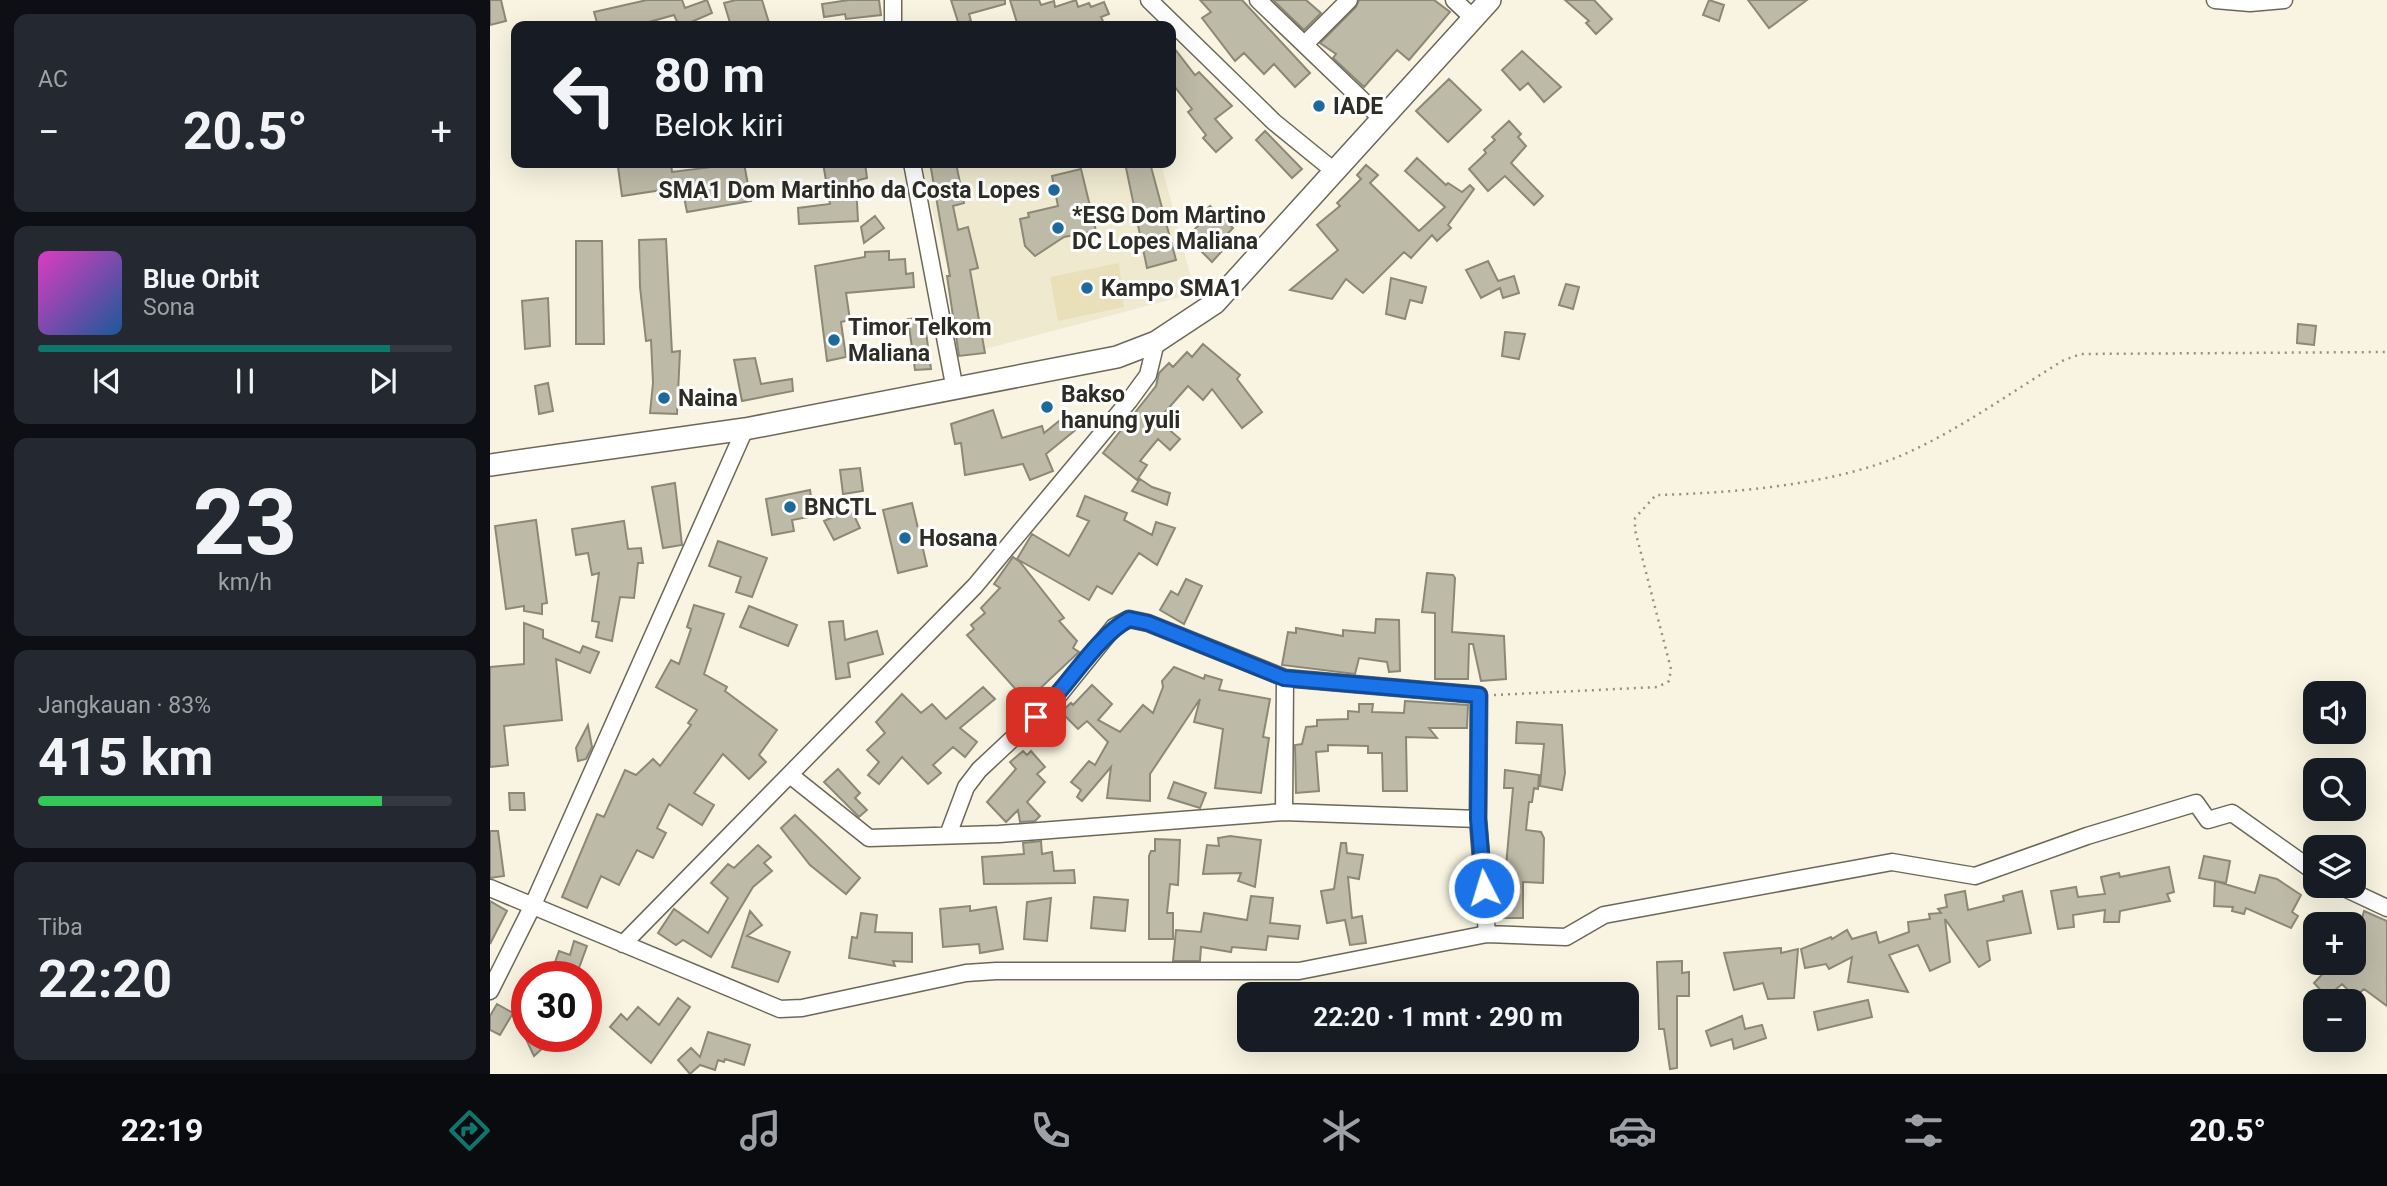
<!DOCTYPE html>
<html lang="id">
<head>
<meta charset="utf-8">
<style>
  :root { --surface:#171b24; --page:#242831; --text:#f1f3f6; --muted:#9ea1a6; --line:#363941; --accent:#0f766e }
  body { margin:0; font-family:Roboto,sans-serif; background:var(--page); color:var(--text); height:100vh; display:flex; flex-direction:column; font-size:26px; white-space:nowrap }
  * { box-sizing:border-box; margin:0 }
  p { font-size:23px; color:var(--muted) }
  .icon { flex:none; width:38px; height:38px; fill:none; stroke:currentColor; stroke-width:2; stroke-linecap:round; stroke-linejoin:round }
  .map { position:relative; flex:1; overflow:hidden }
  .sheet { display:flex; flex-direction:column; gap:14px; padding:14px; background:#0d0f14; width:490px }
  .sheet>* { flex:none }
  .top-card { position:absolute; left:21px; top:21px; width:665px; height:147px; border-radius:14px; box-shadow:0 7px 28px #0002; background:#171b24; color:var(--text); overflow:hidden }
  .tools { position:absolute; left:1813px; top:681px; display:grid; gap:14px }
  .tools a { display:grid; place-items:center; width:63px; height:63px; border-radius:14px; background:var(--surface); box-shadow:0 7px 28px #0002; font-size:35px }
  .speed { position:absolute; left:21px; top:961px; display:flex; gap:14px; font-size:35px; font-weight:700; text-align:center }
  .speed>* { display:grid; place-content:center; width:91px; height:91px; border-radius:50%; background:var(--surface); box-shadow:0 7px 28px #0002; line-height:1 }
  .speed .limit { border:10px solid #d22; background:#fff; color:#111 }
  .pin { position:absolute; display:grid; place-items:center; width:60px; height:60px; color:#fff; margin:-30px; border-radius:14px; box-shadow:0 4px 10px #0006 }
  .me { position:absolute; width:77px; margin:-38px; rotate:355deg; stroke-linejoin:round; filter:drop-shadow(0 0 5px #0008) }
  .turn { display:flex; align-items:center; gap:24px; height:147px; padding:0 28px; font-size:32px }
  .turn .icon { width:91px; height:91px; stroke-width:2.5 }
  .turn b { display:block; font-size:49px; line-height:60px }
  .big { font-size:52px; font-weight:700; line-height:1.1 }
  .sheet .widget { flex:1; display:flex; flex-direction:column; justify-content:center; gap:10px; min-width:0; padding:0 24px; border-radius:14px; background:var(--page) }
  .sheet .dial { align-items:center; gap:0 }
  .dial b { font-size:91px; line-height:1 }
  .song { display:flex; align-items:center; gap:21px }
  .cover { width:84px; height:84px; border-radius:10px; background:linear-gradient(135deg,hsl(310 70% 55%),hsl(210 70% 35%)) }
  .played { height:7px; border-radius:4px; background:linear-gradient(90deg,var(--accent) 85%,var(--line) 85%) }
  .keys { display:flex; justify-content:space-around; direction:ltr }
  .heat { display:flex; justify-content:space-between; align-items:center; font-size:38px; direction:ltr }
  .charge { height:10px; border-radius:5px; background:linear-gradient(90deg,#34c759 83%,var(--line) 0) }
  .trip { position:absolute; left:747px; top:982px; width:402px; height:70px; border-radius:14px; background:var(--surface); box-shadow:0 7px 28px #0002; font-weight:700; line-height:70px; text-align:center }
  .tabs { display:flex; height:112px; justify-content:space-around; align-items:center; background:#090b0e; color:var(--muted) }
  .tabs .icon { width:49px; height:49px }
  .tabs .current { color:var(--accent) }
  .tabs b { font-size:32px; color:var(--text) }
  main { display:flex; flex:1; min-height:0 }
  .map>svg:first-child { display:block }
</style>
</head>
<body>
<main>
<section class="sheet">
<div class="widget"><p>AC</p>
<div class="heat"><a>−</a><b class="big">20.5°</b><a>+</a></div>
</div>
<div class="widget">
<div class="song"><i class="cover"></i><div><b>Blue Orbit</b><p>Sona</p></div></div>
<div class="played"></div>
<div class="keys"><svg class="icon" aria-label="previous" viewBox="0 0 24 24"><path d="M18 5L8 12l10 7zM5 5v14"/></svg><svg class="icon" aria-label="pause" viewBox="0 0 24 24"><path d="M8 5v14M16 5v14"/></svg><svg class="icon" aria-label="next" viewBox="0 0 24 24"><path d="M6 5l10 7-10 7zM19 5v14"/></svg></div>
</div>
<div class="widget dial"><b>23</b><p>km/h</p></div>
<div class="widget"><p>Jangkauan · 83%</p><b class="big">415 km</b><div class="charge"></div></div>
<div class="widget"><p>Tiba</p><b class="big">22:20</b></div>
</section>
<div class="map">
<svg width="1897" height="1074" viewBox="0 0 1897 1074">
  <rect width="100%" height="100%" fill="#f8f4e1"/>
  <!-- built -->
  <path fill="#efe9d0" d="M430,163h241l34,130 -225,60z"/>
  <!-- green -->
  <path fill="#e9e0ba" d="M629,263l5,44 -66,14 -8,-44z"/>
  <!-- building -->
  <path fill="#bebaa8" stroke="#8b8876" stroke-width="2" d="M0,0h11l5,21 -16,4z
    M157,0h35l3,8 22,-8 5,13 -21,9 2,4h-14l-5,-11 -32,9 1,2h-45l-4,-14z
    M246,0h26l8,26h-39l-7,-23z
    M359,0h30l2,15 -35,4 -1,-5 -21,3 -2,-13z
    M461,0h54v4l-36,10 2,7 -12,4z
    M520,0h29l2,5 13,-4 1,6 21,-7 2,7 11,-4 2,4 13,-5 5,12 -8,3 4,9h-87z
    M710,0h42l68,73 -15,14 -21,-23 -10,10 -20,-21 -9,8 -33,-43 9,-6z
    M783,0h33l15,13 -17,17z
    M869,0h75l16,12 -41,48 -12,-10 -33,37 -31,-29 3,-4 -16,-11 36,-36z
    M1075,0h29l18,19 -16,15 -10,-11 3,-2z
    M1219,0l15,5 -5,16 -16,-6z
    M1258,0h59l-38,28z
    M681,44l24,31 4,-3 33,34 -17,13 17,19 -16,14 -13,-14 3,-3 -18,-23 4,-3 -21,-27z
    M1032,51l39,36 -17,15 -16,-19 -8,7 -18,-20z
    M959,79l32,31 -33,32 -32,-31z
    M1019,121l12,13 -3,3 8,9 -15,17 32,33 -9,9 -29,-29 -17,15 -19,-22 17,-16 -2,-3 11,-10 -3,-3z
    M775,131l37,38 -10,9 -36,-38z
    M927,158l29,27 2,-2 14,9 8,-7 4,4 -26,36 3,3 -14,13 -5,-6 -21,23 -7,-6 -41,41 -17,-14 -14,20 -42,-9 48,-40 -21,-25 23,-19 -3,-3 24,-24 -4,-4 9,-10 12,10 -8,8 49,48 26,-24 -40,-36z
    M152,163h29l1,9 72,-9 7,38 -64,11 -5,-25 -60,9 -4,-29z
    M333,163h42l2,15 -8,2 -3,4 2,37 -59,3 -1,-16 32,-4z
    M440,163h26l8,40 -11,3 5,24 10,-3 10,41 -8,2 15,83 -26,3 -12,-80h3z
    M635,163h25l26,97 -29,8z
    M591,169l15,62 -32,6 -29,19 -10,-10 -5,-27 9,-2 -1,-4 30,-7 -6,-30z
    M720,206l23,22 -17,18 6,5 -10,11 -25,-25 13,-13 -4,-4z
    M385,216l9,12 -20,15 -3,-16z
    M176,239l6,113 8,-1 -3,63 -27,-1 3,-30 -2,-43 -5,1 -6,-54 -1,-47z
    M86,241h26l2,103h-28z
    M399,251v9l16,-1 1,15 7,-1 1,14 -68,6 4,27 -9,2 5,35 -19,4 -12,-95 50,-9v-5z
    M998,261l10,20 16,-5 5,17 -16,5 -3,-10 -19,10 -15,-28z
    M901,278l35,9 -4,16 -12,-3 -5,19 -19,-5z
    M1076,284l13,3 -6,22 -14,-4z
    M58,298l2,48 -25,3 -3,-48z
    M434,317l7,52 -16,1 -7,-51z
    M1808,324l18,2 -2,19 -17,-2z
    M1015,332l20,2 -6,25 -17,-3z
    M713,344l37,31 -3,4 25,33 -20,16 -30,-39 -9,11 -15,-14 -30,34 22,19 -10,11 -12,-11 -18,22 7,4 -10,15 -34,-27 53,-67 3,-13 10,-10 4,4 14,-15 5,5z
    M265,358l6,26 31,-5 1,12 -51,10 -8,-41z
    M58,383l5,28 -14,3 -4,-28z
    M503,410l9,28 40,-12 2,7 24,-19 11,13 -33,27 7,17 -23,9 -7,-16 -58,11 -4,-32 -6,1 -4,-20z
    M370,468l3,23 -20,3 -3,-24z
    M650,479l12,8 18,6 -3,12 -35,-14z
    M185,483l7,62 -19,3 -11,-61z
    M320,490l4,26 -22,4 2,11 -22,4 -6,-36z
    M595,496l42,17 -3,7 28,15 4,-13 19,6 -18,37 -18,-12 -27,41 -15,-8 -8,14 -72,-41 15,-25 37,22 20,-35 -12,-5z
    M422,503l15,63 -29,7 -15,-63z
    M361,509l9,19 -26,12 -10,-19z
    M46,520l11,83 -5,1v10l-18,-3v-5l-18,3 -11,-83z
    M134,521l4,28 13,-1 2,15h-5l-4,35 -14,-1 -8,44 -16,-4 3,-15 -7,-1 7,-48 -7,2 -4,-22 -12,2 -4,-26z
    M228,541l49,17 -15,39 -16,-5 5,-15 -32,-11z
    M523,557l7,5 44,56 -5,3 18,20 -4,7 6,4 -47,44 -6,-8 -6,6 -53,-59 7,-6 -3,-4 14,-12 -4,-5 19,-20 -6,-4z
    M937,573l26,2 2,3 -3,54 52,4 2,43 -25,2 -8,-37h-4l-1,35h-33v-66l-13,-1z
    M696,579l16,7 -18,38 -24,-14 11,-19 7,4z
    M204,605l30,9 -20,60 23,13 -2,4 52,39 -18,25 7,7 -17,17 -26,-25 -29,39 20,12 -12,20 -33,-21 -12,24 9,5 -13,25 -16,-8 -18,35 -18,-9 -14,32 -25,-11 35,-83 7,3 21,-47 11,5 17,-16 7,7 31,-41 -3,-2 9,-13 -41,-23 15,-27 8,4 12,-35 -4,-2z
    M259,606l48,19 -9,21 -48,-19z
    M886,619l23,1 1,51 -11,1 -2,-10 -28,-4 -4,16 -73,-9 6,-33 8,1v-5l47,8v-6l32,3z
    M353,621l2,19 32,-9 6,23 -35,9 2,14 -14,2 -7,-57z
    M34,623l19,7v8l37,15 3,-7 16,6 -9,21 -34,-14 6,61 -58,6 4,39 -18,2v-100l34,-3z
    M684,667l30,12 1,-4 17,5 -3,10 51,9 -7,38 6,1 -8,55 -46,-5 8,-59 -29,-7 6,-23 -50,75v27l-43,-3 4,-31 -29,34 -5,-4 4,-7 -10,-8 18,-21 6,4 13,-23 -21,-21 -9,8 -17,-17 10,-9 2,2 19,-20 20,19 -14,16 22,12 23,-27 10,8 10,-26 -1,-6z
    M493,687l12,12 -35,29 17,14 -12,15 -12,-10 -20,18 8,8 -13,11 -26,-27 -23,27 -11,-9 11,-13 -12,-12 18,-17 -9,-11 26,-28 19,19 11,-9 14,15z
    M915,701l63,4 -1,23h-38l8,10 -31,-1 1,54h-24l-1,-38h-14v-7l-40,-1v6l-12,1 3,39 -23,2 -1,-48 7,-1 4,-17 11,-1v-6l31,-1v-8l11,1v-8h14l-1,8 32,1z
    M1027,722l45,3 3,48 -3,17 -22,-4 4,-42 -28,-1z
    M98,725l4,22 -6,12 -8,2 -2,-13z
    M533,751l4,4 4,-4 14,16 -8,7 8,8 -18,20 13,14 -5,5 -15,1 -2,-12 -12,12 -19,-20 29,-33 -6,-7z
    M348,769l22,24 -5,5 12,12 -8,7 -35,-35z
    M1015,770l34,5 -1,14 -4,-1 -2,14h-3l-3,28 15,2 3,6 -1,45 -20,-1v36h-27l-2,-30h10l9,-100h-9z
    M684,782l32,11 -6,15 -32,-10z
    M19,793h15l1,17h-15z
    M305,815l65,63 -14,16 -36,-29 -29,-37z
    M0,831h8l6,45 -14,2z
    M740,836l31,4 -6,47 -17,-6 3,-8 -38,1 4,-29 12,1 -1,-8z
    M665,839l25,1 -2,45 -8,-1 -3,29h6v26h-24v-83l2,-5h4z
    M551,841l1,13 10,-2 2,19 20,-1 1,13 -91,1 -2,-27 42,-3 -1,-11z
    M851,843h5l1,10 16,2 -4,24 -11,-2 4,41 10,-2 4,27 -16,2 -5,-25 -18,3 -6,-32 13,-2z
    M268,845l13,12 -7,6 8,8 -19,16 -42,70 -28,-17 -7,5 -18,-12 16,-24 34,24 20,-35 -17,-15 17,-19 6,4z
    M1714,856l26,5 -4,22 -27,-5z
    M1679,867l5,25 -7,2 3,7 -50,10 -1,11h-15l1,-12 -32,5 1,12 -16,2 -7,-38 25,-4 2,10 27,-3 -4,-17 18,-4 1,4z
    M1770,875l17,4 24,16 -9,17 6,4 -7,12 -45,-20 -2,6 -12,-3 1,-4 -19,-1 1,-25 40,12z
    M1475,891l3,19 36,-9 -1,-5 19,-5 9,42 -44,8 3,19 -11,7 -34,-48 5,43 -20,9 -12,-26 -29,10 19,37 -60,-10 4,-25 -23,12 -3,-5 -21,4 -4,-19 30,-12 1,2 15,-9 5,9 24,-7 3,11 30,-11 -1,-10 22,-3 -1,-5 12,-1 -3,-4 9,-2 -2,-12z
    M761,896l22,2 -3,25 30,3 -2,13 -30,-3 -2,14 -34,-3 -1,5 -30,-5 -1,14h-27l3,-31 25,2 3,-19 43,7z
    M604,897l34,3 -3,31 -34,-3z
    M561,898l-4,43 -23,-2 3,-37z
    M0,901l17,10 -17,33z
    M480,906v5l26,-4 7,42 -23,4 -1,-9 -36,3 -3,-38z
    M260,911l12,14 -15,11 43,16 -12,30 -46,-15z
    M1874,911l23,10v85l-23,-17 -9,8 -13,-13 -15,13 -13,-14 20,-21h20v-16z
    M371,913l16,2 -2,17 37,1v29l-19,-1 2,5 -46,-8 3,-21 5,1z
    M84,941l13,5 -11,30h-26l9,-25 11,4z
    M1291,948v5l17,-4 -4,49 -26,1 -5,-16 -29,7 -10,-37z
    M1192,961v12l7,-1v24h-12v72l-7,1 -6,-40h-5l-2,-67z
    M188,998l12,9 -39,56 -41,-36 11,-13 6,6 11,-13 21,18z
    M1378,1000l4,17 -54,13 -4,-18z
    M7,1004l16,9 -13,22 -10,-5v-14z
    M1252,1016l3,13 17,-4 4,13 -32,11 -2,-10 -21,7 -5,-15z
    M32,1020l5,6v10h8l9,11 -10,9 -16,-34z
    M218,1032l42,13 -6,20 -19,-6 -1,3 -6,-2 -3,10 -15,-5 -10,9 -12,-14 13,-12 9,9z"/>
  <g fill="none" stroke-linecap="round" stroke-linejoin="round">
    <!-- minor casing -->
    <g stroke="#6c6858" stroke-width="19">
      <path id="minor" d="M403,0v26
        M659,0l125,122 59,48
        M768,0l124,119
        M964,0l19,18
        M1725,0l35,3 34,-3
        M815,44l44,-44
        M422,163l43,227
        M300,775l79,63 130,-4 285,-22 194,7
        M794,812l1,-134
        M458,835l18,-48 13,-17 80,-75 55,-68 15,-8 19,4 137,55 194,17 -1,124 9,115
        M1850,886l47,22
        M0,888l290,121 22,-1 164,-35 30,-2h303l188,-37 79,3 38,-22 288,-53 83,14 112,-40 109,-33 12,17 24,-7 83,59
        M133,944l352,-358 154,-185 19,-26 8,-33
        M0,991l42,-84 213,-478"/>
    </g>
    <!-- major casing -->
    <g stroke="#6c6858" stroke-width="24">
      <path id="major" d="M0,465l255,-36 372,-72 39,-15 59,-39 275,-303"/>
    </g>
    <!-- path -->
    <path stroke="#929083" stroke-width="2.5" stroke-dasharray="2 5" stroke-linecap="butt" d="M1004,695l164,-8 11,-6 2,-12 -36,-139v-12l21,-23c78,-2 180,-10 251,-42 55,-25 106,-62 157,-93l17,-6 306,-2"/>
    <!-- minor -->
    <use href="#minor" stroke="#fff" stroke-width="16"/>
    <!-- major -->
    <use href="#major" stroke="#fff" stroke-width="21"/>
  </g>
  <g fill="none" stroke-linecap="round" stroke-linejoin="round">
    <!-- route casing -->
    <g stroke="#114b97" stroke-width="18">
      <path id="route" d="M546,717c30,-28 60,-80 93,-98l19,4 136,55 195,17 -1,124 6,69"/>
    </g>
    <!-- route -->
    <use href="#route" stroke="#1a73e8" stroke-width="12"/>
  </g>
  <!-- markers -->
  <g fill="#1e699c" stroke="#fff" stroke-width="2.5">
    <circle cx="829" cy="106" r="7"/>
    <circle cx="564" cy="190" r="7"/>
    <circle cx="568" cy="228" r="7"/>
    <circle cx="597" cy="288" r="7"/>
    <circle cx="344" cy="340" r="7"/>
    <circle cx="174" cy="398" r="7"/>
    <circle cx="557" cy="407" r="7"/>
    <circle cx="300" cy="507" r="7"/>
    <circle cx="415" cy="538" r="7"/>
  </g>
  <g text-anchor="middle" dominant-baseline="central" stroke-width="6" stroke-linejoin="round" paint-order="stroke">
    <!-- poi labels -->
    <g font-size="23" font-weight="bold" fill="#2d2c25" stroke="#fff" text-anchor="start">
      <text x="843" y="106">IADE</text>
      <text x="550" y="190" text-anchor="end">SMA1 Dom Martinho da Costa Lopes</text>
      <text x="582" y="215">*ESG Dom Martino<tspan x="582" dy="26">DC Lopes Maliana</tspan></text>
      <text x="611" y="288">Kampo SMA1</text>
      <text x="358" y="327">Timor Telkom<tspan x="358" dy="26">Maliana</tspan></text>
      <text x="571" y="394">Bakso<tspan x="571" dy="26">hanung yuli</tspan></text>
      <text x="188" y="398">Naina</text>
      <text x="314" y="507">BNCTL</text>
      <text x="429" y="538">Hosana</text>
    </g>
  </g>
</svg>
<div class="tools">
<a><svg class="icon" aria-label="sound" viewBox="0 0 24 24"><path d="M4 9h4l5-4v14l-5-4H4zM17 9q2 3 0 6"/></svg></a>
<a><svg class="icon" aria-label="search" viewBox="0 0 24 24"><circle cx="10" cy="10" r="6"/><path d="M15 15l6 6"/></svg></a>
<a><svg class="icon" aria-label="layers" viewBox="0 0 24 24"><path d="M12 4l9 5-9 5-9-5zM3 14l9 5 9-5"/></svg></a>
<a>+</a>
<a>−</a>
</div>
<div class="speed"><div class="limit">30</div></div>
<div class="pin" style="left:546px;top:717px;background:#d93025"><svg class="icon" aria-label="arrive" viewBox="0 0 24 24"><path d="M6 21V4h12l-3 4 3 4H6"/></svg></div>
<svg class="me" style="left:994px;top:888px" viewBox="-20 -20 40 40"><circle r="17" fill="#1a73e8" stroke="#fff" stroke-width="3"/><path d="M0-11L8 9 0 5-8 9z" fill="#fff"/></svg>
<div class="trip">22:20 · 1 mnt · 290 m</div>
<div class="top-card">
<div class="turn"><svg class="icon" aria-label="left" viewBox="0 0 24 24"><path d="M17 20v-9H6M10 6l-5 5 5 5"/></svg><div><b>80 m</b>Belok kiri</div></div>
</div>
</div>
</main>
<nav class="tabs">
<b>22:19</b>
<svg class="icon current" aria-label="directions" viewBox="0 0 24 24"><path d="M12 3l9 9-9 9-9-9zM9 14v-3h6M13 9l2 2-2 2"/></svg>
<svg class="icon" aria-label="music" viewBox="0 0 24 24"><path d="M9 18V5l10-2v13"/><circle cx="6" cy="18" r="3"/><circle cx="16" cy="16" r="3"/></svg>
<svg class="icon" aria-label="phone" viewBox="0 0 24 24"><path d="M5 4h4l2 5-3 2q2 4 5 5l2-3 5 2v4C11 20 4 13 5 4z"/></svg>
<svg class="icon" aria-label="climate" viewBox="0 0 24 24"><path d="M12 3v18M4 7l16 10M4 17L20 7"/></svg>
<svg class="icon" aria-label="car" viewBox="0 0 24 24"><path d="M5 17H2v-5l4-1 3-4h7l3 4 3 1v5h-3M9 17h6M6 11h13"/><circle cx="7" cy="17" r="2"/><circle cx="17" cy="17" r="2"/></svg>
<svg class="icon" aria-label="filters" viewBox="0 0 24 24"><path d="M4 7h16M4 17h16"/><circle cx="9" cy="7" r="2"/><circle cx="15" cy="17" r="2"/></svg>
<b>20.5°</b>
</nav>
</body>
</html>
